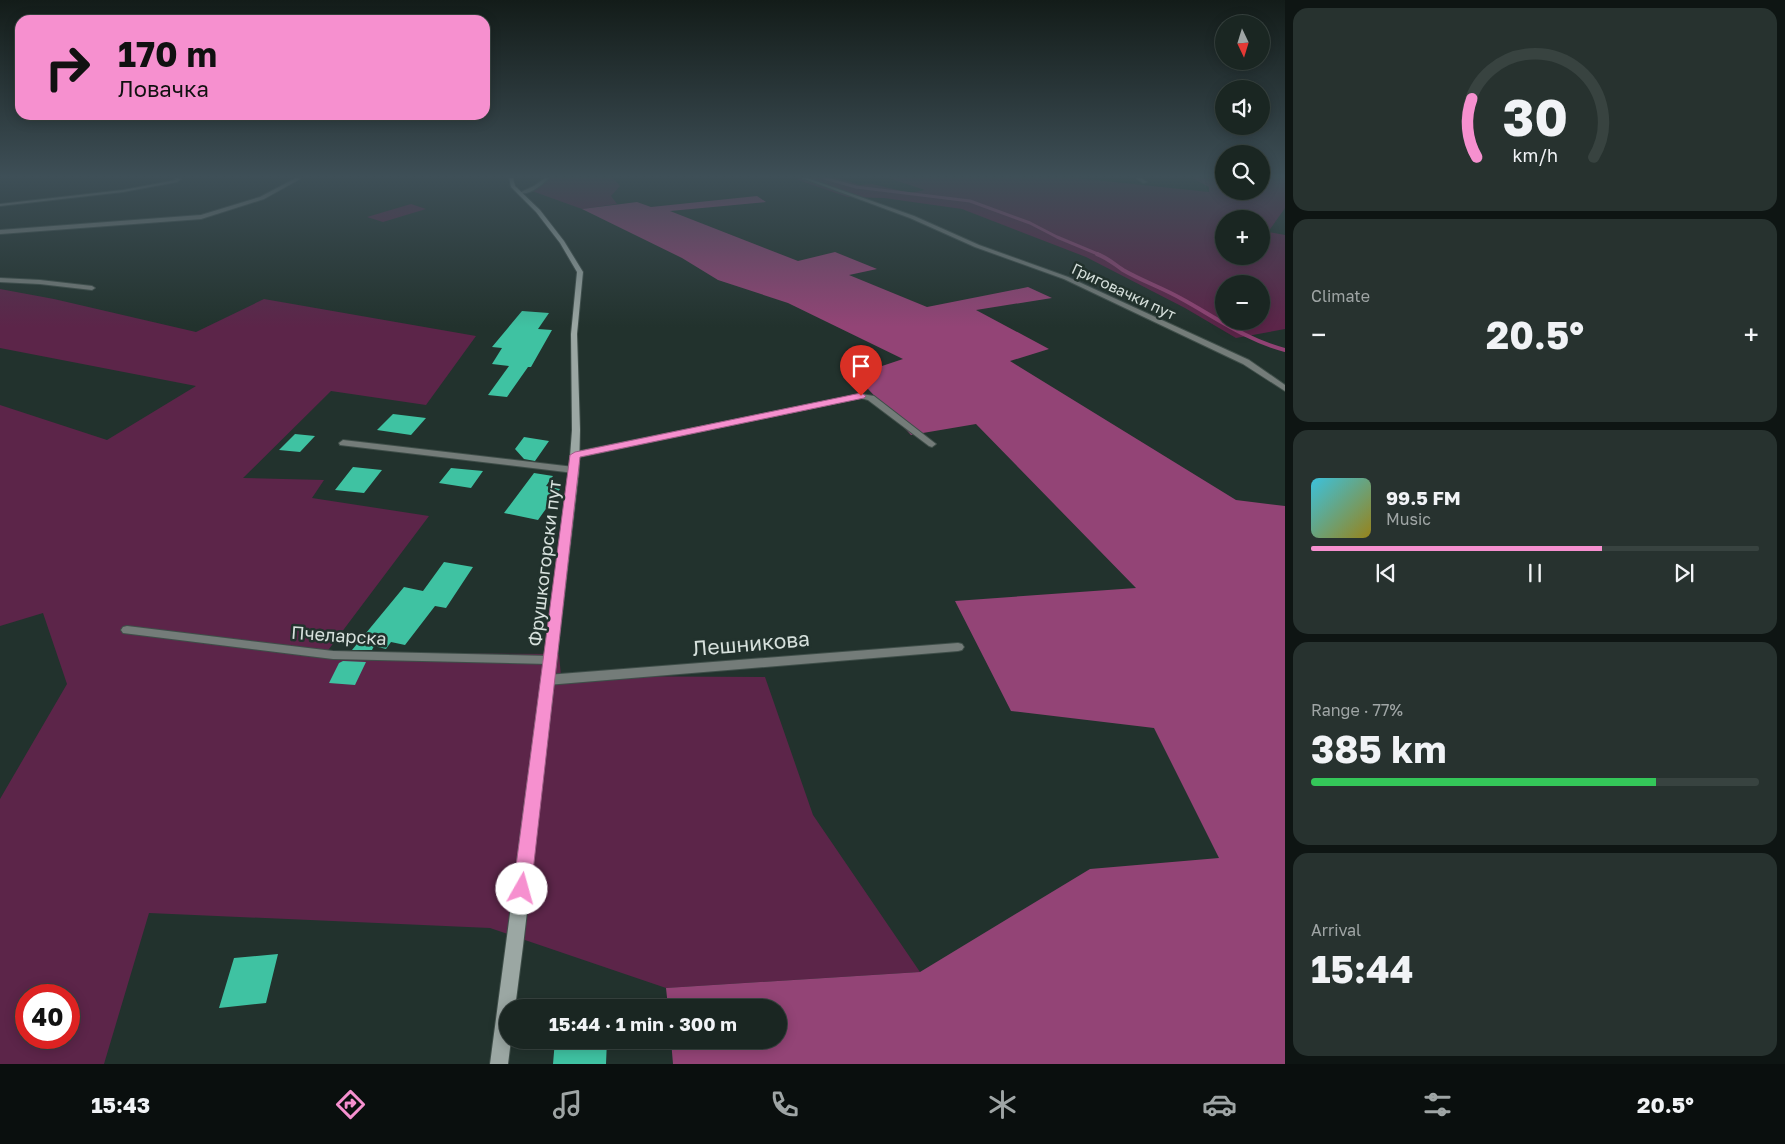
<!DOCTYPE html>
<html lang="en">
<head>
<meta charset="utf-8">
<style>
  :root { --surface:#1a2622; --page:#27322f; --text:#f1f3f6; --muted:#9fa5a5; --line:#384340; --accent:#f690cf }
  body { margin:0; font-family:"Golos Text",sans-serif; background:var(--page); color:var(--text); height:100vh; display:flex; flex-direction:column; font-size:19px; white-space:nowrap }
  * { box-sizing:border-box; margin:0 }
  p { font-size:16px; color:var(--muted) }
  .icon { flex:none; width:28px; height:28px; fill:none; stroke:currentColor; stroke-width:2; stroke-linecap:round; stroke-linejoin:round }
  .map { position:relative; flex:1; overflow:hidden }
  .drawer { display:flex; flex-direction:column; gap:8px; padding:8px; background:#0e1513; width:500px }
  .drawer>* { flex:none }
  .top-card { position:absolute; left:15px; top:15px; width:475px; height:105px; border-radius:15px; box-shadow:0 2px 12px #0003,0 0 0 1px var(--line); background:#f690cf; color:#111; overflow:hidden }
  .needle { width:32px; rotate:176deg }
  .fabs { position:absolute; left:1215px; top:15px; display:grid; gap:10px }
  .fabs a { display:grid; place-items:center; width:55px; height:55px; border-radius:50%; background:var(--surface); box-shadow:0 2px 12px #0003,0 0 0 1px var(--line); font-size:25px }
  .speed { position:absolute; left:15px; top:984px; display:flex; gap:10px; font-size:25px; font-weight:700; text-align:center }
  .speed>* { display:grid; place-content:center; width:65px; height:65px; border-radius:50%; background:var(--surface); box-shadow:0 2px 12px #0003,0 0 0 1px var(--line); line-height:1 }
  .speed .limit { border:8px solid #d22; background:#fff; color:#111 }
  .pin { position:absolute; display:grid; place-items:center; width:42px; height:42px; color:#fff; margin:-51px -21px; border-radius:50% 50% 50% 0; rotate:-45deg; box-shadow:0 0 5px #0007 }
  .pin .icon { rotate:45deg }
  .me { position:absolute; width:55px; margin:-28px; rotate:7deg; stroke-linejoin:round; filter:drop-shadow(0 0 4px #0008) }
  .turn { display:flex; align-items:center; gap:18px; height:105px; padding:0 20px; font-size:22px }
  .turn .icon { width:65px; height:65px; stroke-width:2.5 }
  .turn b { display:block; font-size:35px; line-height:42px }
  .big { font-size:38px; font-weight:700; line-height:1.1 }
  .drawer .tile { flex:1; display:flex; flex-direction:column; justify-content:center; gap:8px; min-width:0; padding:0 18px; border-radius:15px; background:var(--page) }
  .drawer .dial { align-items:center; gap:0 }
  .dial svg { height:130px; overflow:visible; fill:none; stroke:var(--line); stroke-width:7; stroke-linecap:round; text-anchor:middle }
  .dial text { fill:var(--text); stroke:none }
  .song { display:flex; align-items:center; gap:15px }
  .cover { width:60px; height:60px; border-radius:8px; background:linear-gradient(135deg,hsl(190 70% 55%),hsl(50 70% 35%)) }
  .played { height:5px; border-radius:2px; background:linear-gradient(90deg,var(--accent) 65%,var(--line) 65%) }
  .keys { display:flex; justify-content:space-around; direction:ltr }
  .heat { display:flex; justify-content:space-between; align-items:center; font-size:28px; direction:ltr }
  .charge { height:8px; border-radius:4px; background:linear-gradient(90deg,#34c759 77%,var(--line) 0) }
  .trip { position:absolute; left:499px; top:999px; width:288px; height:50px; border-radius:25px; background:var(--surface); box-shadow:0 2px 12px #0003,0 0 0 1px var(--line); font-weight:700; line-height:50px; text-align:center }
  .dock { display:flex; height:80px; justify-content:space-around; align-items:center; background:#0a0f0e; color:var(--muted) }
  .dock .icon { width:35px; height:35px }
  .dock .current { color:var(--accent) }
  .dock b { font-size:22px; color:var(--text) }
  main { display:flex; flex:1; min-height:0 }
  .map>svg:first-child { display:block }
</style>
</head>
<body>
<main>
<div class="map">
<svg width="1285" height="1064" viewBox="0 0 1285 1064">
  <rect width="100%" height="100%" fill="#22322d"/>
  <!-- green -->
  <path fill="#5c2549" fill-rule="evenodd" d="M549,178h64l7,8 -9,10 6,8 -35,5 -50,-18z
    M803,178h35l22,7 12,-1 38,9 15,-3 -37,-12h188l133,14v-5l-17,-9h32v13h37v-13h24v30l-17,24 17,3v94l-49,9 -51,-30 -99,-51 -124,-48 -78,-11 -36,-1 -53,-18zM1224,219h37v37h-37zM1224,284h37v37h-37z
    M411,204l15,5 -43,13 -16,-5z
    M0,289l54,10 142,33 68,-33 212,37 -50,69 -95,-14 -88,87 81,2 -12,18 117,18 -103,137 233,1 2,22 204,1 48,138 107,157 -254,16 -176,-60 -341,-15 -45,151h-104v-265l67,-115 -24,-71 -43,13v-221l107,35 89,-54 -196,-38zM26,995h43v43h-43z"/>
  <!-- forest -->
  <path fill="#934476" d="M757,196l9,6 -96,9 128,50 37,-9 42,17 -28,6 78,32 101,-20 24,11 -76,12 73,39 -39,12 226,139 49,6v558h-612l-2,-24h107v-32l-110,-1 -2,-19 254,-16 170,-103 129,-11 -65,-130 -143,-17 -56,-110 181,-13 -160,-164 -65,11 -56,-60 48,-16 -115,-56 -70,-23 -36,-22 -100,-49 55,-7 14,5z"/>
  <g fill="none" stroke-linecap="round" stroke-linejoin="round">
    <!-- stream-far1 -->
    <path stroke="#914274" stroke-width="3" d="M824,178l32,9 114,14 60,22 27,14 43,18"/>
    <!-- stream -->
    <path stroke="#914274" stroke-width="4" d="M1097,254c11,4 17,10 26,16 19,11 40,18 59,29 33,18 66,42 103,51"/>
  </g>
  <!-- building -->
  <path fill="#3fc2a2" d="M522,311l27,2 -11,16 14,1 -21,37h-3l-21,30 -19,-2 21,-29 -17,-2 10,-16 -10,-1z
    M393,414l33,4 -15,17 -34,-5z
    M295,434l20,2 -15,16 -21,-2z
    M524,437l25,4 -14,20 -11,-2 -9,-10z
    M353,467l29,3 -18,23 -29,-3z
    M451,468l32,3 -12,17 -32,-5z
    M534,473l19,3 -7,10 14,3 -22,31 -34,-7z
    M444,562l29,5 -27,41 -11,-2 -30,39 -14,-3 -5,7 -12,-3 -2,4h-20l52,-63 19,4z
    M343,661l23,1 -11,23 -26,-2 10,-20z
    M278,954l-12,49 -47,5 15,-50z
    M555,1040h52l-1,24h-53z"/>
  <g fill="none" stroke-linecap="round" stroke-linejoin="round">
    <!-- street casing -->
    <g stroke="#3f4e49" stroke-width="2">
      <path id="street" d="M175,178l6,1 -4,3 -54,10 -123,14v-2l123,-14 53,-10z
        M296,178l4,1 -36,20 -63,20 -201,15v-4l201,-15 59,-18z
        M545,178h4c-7,7 -20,18 -30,15l15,-7z
        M802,178h5l107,38 65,29 89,32 181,83 36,25v6l-42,-27 -179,-85 -89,-32 -65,-29z
        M1136,178h5l6,4 -4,1z
        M0,278l40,2 52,6 3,2 -3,2 -52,-6 -40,-2z
        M861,394l13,2 62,48 -4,3 -3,-1 -61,-46 -7,-2 -286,60 -4,-3 4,-3z
        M343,440l231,27 5,3 -5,3 -234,-28 -1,-2z
        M127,626l206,25 216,5 4,1 2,3 -2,3 -4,1 -216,-5 -210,-26 -2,-3 2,-3z
        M958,643l4,1 2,3 -2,3 -4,1 -411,34 -4,-2 -2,-3 2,-3 4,-2z"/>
    </g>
    <!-- secondary casing -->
    <g stroke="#3f4e49" stroke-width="2">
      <path id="secondary" d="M509,178h4l2,8 25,24 24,31 19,31 -6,62 3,96 -1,40 -56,476 -8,62h-7v32h3l-3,24h-18l79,-594 3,-40 -1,-96 6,-62 -17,-29 -24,-31 -25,-25z"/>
    </g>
    <!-- street -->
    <use href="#street" fill="#747c79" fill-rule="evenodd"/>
    <!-- secondary -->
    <use href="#secondary" fill="#9ba7a3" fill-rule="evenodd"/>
  </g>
  <!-- sky -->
  <linearGradient id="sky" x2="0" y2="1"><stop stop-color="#131c19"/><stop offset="0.54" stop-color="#3e4f57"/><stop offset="1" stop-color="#3e4f57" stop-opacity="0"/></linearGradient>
  <rect width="1285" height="327" fill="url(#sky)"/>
  <!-- route -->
  <path fill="#f690cf" stroke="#a05e87" d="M861,393l5,3 -2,2 -284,59 -49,432 -3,6 -6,3 -6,-3 -3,-6 57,-434 5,-3z"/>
  <g text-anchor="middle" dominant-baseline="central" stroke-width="5" stroke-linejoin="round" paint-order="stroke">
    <!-- far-street labels -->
    <g font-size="15" fill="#d6e0dc" stroke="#22322d">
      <text transform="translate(1124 291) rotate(25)">Григовачки пут</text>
    </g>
    <!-- street labels -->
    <g font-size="18" fill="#d6e0dc" stroke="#22322d">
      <text transform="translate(544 563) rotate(-83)">Фрушкогорски пут</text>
      <text transform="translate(339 635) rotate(4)">Пчеларска</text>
    </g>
    <!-- near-street labels -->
    <g font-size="21" fill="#d6e0dc" stroke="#22322d">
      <text transform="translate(751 643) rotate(-5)">Лешникова</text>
    </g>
  </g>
</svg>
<div class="fabs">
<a><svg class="needle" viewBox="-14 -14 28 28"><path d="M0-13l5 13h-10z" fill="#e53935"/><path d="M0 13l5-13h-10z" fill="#9fa5a5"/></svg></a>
<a><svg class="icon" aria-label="sound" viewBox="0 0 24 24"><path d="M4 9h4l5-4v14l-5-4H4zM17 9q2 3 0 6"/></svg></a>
<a><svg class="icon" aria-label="search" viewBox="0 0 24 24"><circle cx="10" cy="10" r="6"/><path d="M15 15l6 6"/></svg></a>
<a>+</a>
<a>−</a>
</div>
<div class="speed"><div class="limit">40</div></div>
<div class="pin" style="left:861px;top:396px;background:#d93025"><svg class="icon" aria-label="arrive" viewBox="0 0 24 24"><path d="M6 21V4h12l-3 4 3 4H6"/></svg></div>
<svg class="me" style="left:522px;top:889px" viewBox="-20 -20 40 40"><circle r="19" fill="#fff"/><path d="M0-13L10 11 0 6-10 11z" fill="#f690cf"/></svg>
<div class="trip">15:44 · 1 min · 300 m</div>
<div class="top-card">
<div class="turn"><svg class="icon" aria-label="right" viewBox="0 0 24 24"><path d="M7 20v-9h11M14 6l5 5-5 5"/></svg><div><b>170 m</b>Ловачка</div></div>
</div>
</div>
<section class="drawer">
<div class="tile dial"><svg viewBox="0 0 100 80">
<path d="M14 69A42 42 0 1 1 86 69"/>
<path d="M14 69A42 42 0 0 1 11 33" stroke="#f690cf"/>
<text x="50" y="56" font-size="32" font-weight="700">30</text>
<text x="50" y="72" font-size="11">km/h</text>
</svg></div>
<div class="tile"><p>Climate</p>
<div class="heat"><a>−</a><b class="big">20.5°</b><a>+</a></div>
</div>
<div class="tile">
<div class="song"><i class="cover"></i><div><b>99.5 FM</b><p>Music</p></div></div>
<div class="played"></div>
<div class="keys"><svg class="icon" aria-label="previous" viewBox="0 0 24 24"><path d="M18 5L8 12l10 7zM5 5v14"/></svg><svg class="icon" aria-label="pause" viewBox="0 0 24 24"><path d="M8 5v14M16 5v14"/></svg><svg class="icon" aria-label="next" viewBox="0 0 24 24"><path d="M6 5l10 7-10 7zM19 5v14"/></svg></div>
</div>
<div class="tile"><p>Range · 77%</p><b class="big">385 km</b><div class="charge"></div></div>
<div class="tile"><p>Arrival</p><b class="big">15:44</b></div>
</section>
</main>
<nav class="dock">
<b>15:43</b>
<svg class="icon current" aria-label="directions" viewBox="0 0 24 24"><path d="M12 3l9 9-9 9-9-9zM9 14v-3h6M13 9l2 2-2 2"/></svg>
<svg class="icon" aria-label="music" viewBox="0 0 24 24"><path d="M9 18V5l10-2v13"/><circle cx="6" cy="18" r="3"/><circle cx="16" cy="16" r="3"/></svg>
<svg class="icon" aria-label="phone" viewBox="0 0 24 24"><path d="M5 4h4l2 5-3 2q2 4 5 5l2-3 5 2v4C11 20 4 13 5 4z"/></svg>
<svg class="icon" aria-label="climate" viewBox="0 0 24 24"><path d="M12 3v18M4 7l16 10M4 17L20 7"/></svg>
<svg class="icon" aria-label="car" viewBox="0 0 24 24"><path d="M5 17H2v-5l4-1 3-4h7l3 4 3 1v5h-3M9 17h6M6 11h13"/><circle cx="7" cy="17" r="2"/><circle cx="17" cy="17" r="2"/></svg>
<svg class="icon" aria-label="filters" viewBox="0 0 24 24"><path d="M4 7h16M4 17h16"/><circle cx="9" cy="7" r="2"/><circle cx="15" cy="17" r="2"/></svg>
<b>20.5°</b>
</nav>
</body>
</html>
